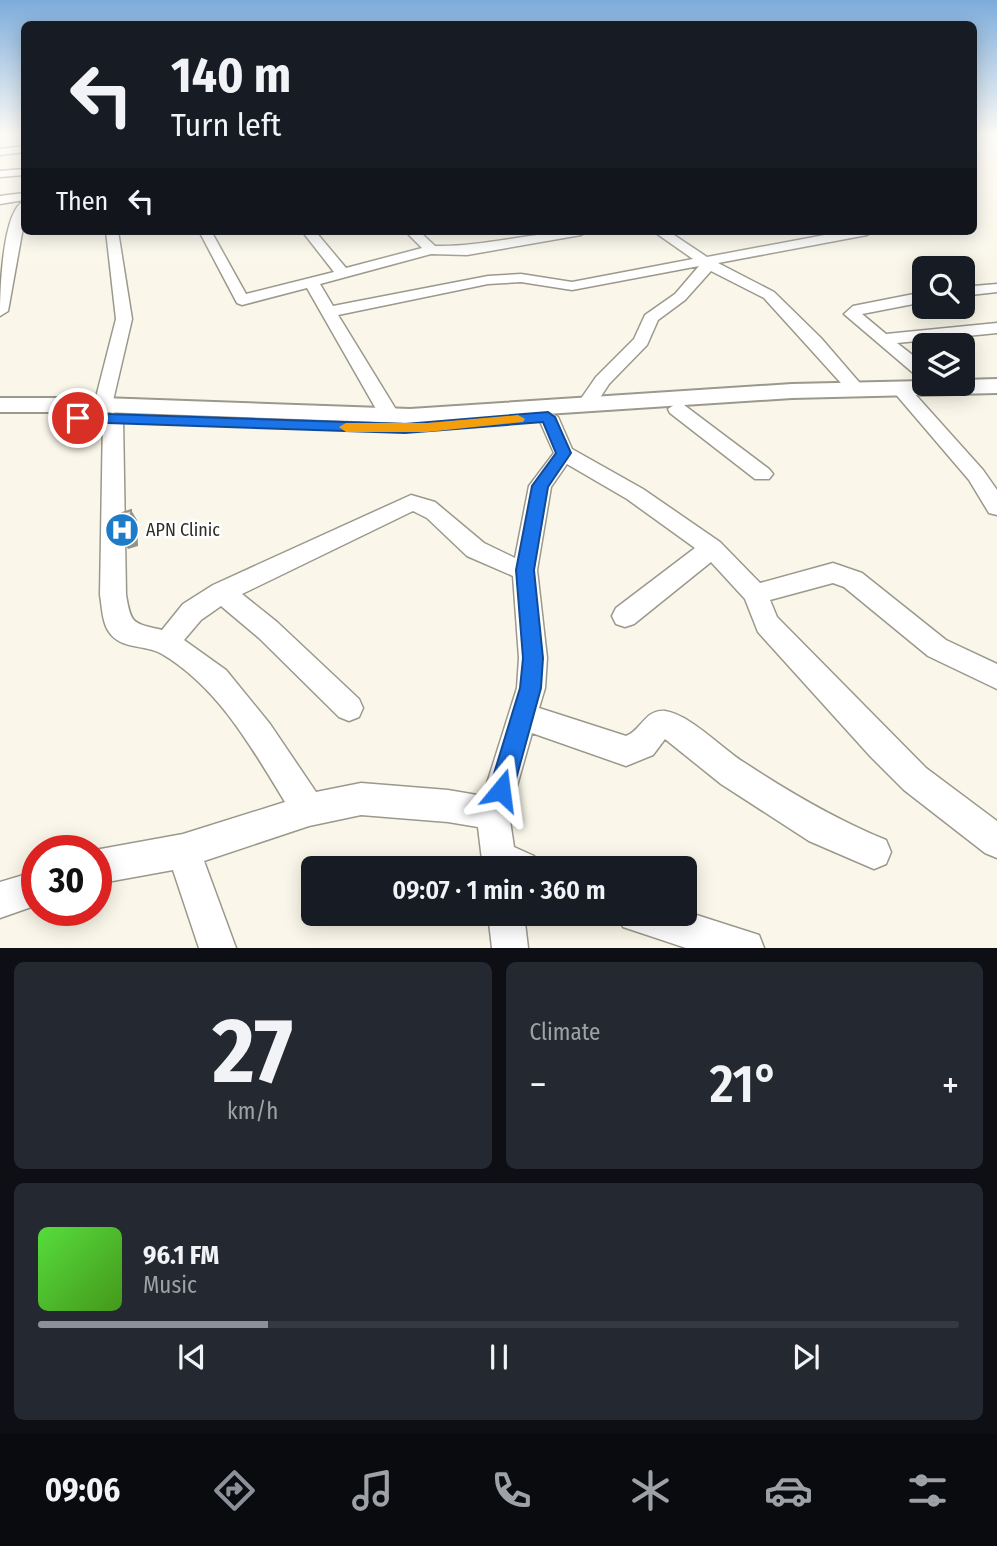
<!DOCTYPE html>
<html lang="en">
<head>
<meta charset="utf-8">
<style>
  :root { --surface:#171b24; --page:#242831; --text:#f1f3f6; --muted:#9ea1a6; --line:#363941; --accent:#8c9099 }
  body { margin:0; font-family:"Fira Sans Condensed",sans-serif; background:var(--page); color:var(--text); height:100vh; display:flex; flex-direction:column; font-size:26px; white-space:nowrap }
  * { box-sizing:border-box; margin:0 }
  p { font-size:23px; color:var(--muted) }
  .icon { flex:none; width:38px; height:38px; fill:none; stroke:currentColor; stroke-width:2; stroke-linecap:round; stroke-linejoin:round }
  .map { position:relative; height:948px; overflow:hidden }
  .side { display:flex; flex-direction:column; gap:14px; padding:14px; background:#0d0f14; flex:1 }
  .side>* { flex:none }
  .hud { position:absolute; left:21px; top:21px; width:956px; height:214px; border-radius:10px; box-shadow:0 4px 18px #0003; background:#171b24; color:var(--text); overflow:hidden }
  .fabs { position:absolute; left:912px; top:256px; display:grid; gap:14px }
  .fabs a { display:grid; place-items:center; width:63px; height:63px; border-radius:10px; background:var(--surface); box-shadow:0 4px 18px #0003; font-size:35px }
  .speed { position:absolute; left:21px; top:835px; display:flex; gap:14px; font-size:35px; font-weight:700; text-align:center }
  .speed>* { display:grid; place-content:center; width:91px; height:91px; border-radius:50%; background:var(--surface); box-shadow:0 4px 18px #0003; line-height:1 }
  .speed .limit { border:10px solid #d22; background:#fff; color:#111 }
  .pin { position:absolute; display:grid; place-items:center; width:60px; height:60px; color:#fff; margin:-30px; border:4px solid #fff; border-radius:50%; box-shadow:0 2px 7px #0007 }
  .me { position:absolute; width:77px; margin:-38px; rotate:16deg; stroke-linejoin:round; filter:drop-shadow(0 0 5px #0008) }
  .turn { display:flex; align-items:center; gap:24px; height:147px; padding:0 35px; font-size:32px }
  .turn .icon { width:91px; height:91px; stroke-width:2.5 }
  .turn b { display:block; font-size:49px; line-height:60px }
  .then { display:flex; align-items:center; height:66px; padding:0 35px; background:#0003; gap:14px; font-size:26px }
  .big { font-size:52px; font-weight:600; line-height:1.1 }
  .side .card { flex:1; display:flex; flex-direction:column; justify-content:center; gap:10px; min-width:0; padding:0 24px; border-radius:10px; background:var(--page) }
  .side .dial { align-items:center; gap:0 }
  .dial b { font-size:91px; line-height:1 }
  .song { display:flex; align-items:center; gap:21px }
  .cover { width:84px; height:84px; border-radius:10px; background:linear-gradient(135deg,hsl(110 70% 55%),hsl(100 70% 35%)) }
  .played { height:7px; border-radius:4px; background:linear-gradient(90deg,var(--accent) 25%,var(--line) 25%) }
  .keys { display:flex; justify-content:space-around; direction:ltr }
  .heat { display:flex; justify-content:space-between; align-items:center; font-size:38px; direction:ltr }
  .side .tiles { flex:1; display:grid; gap:14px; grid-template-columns:1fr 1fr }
  .card:last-child { grid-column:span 2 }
  .trip { position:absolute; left:301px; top:856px; width:396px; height:70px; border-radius:10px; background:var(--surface); box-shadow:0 4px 18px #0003; font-weight:600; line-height:70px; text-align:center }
  .tab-bar { display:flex; height:112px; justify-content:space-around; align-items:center; background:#090b0e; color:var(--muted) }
  .tab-bar .icon { width:49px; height:49px }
  .tab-bar .active { color:var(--accent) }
  .tab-bar b { font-size:32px; color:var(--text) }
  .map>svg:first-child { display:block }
</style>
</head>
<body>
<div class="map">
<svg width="997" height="948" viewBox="0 0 997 948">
  <rect width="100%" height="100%" fill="#faf7ea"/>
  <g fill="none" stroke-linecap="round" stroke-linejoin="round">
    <!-- minor casing -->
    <g stroke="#9b988c" stroke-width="3">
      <path id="minor" d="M24,146v6l-24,3v-6z
        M24,169v6l-24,2v-6z
        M24,193v7l-24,4v-8z
        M24,201v21l-16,89 -8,5c0,-23 2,-105 24,-115z
        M106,231h12l14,88 -20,86 -9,6 -9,-6 22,-86z
        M199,231h12l35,63 88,-22 -32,-41h13l31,37 76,-20 -17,-17h14l16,15c51,1 101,-15 152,-15l-6,4 -114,20 -36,-1 -111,30 13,22 155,-30 33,-2 51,8 121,-23 -40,-28h15l39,26 139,-26h27l-6,4 -149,28 56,29 47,46 44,51 -3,4h-12l-86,-95 -53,-27 -26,29 -27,20 -11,25 -38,39 -15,23h-14l-2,-4 18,-26 38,-38 11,-24 30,-21 24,-28 -127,24 -51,-8 -33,2 -150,31 62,101 -10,6 -10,-6 -73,-128 -65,17 -5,-2z
        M997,284v8l-35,4v-9z
        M924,292v10l-62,12 24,20 111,-11v10l-100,10 27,21v14l-6,-1 -74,-63 9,-8z
        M899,382l6,1 78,87 14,20v25l-8,-2 -20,-33 -76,-89 -3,-4 3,-4z
        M677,403l7,2 85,64 4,5 -4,5h-14l-85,-66 -2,-4z
        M548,411l10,6 14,32 71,40 77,53 40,41 73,-20 29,10 84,67 51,24v25l-69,-33 -84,-69 -11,-4 -63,17 7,17 149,151 71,53v37l-12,-5 -81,-63 -34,-34 -112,-124 -13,-33 -34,-37 -77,62 -9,3 -9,-3 -4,-8 4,-8 79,-60 -68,-49 -60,-35 -16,23 -14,83 10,88 -2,30 -6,20 87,28c15,-5 19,-27 39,-25 26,4 57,38 80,52 46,30 90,56 141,77l5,12 -5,12 -12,5 -65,-28 -88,-57 -56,-45 -12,16 -27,11 -94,-33 -23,81 5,33 20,9 5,12h-56l-5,-41 -30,-5 -87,-7 -52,11 -105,35 32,87h-37l-26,-78 -77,14 -1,-34 88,-16 102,-32c-33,-54 -67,-115 -123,-148 -17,-10 -41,-4 -53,-22 -7,-10 -7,-26 -9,-37l3,-177 3,-4 7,-2 10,6 3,177c5,30 7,28 36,35l21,-26 30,-19 198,-90 24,7 49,41 31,15 14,-72 25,-33 -16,-36zM413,511l14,7 40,38 46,20 6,82 -2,30 -34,108 -35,-6 -87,-7 -45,9 -46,-68 -44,-54 -42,-30 17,-20 20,-14 38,32 80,79 10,4 10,-4 4,-9 -4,-9 -82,-77 -35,-28z
        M37,871v34l-37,13v-36z
        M684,911l75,24 5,13h-78l-63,-21 -5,-13h66z
        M488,914h36l4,34h-36z"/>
    </g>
    <!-- major casing -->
    <g stroke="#9b988c" stroke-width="4">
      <path id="major" d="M997,379v14l-205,5 -382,25 -307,-11h-103v-14h103l307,11 382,-25 132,-3v2h38v-3z"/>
    </g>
    <!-- minor -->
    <use href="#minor" fill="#fff" fill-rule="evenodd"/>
    <!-- major -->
    <use href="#major" fill="#fff" fill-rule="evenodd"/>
  </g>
  <!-- shaded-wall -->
  <path fill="#939188" d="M131,510l6,10 1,26 -10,3 -6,-10z"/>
  <!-- building -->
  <path fill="#d2cfc2" stroke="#939188" stroke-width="2" d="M131,510l1,26 -10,3v-26z"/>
  <!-- sky -->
  <linearGradient id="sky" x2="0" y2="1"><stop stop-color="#7dacdb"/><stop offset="0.5" stop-color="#fdfbf6"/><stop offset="1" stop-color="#fdfbf6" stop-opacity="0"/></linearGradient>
  <rect width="997" height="268" fill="url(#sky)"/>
  <!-- route -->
  <path fill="#1a73e8" stroke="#114b97" stroke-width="2" d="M548,412l7,5 16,36 -23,34 -14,83 9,88 -2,30 -28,102 -4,8 -8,4 -9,-4 -3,-8 31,-102 3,-30 -7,-88 16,-84 24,-33 -13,-31 -138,11 -327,-11 -7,-4 7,-5 327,11z"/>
  <!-- slow -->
  <path fill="#f59e0b" d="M518,415l7,4 -2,3 -96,10h-81l-7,-5 7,-4h81z"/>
  <!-- icons -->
  <defs>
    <g id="hospital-disc" transform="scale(1.75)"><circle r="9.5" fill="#1e7bc8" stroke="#fff"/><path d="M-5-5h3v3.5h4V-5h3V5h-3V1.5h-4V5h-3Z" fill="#fff"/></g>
  </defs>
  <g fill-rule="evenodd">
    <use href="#hospital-disc" x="122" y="530"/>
  </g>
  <g text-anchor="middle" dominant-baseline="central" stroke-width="5" stroke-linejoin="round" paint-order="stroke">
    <!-- poi labels -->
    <g font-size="18" fill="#2d2c27" stroke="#fff" text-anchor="start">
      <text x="146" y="530">APN Clinic</text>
    </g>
  </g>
</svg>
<div class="fabs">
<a><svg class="icon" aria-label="search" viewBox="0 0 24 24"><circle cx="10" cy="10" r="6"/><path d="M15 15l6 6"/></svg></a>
<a><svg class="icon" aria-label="layers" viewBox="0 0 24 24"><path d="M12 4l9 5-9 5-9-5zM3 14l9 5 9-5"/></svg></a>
</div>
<div class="speed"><div class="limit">30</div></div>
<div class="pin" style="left:78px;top:418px;background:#d93025"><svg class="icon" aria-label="arrive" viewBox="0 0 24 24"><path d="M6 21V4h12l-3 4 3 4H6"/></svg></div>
<svg class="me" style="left:501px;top:790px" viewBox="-20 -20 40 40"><path d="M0-17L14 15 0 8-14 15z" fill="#1a73e8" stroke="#fff" stroke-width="4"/></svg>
<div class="trip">09:07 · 1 min · 360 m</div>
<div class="hud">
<div class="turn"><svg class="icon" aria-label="left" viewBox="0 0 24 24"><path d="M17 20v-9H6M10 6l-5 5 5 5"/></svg><div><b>140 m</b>Turn left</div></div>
<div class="then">Then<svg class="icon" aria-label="left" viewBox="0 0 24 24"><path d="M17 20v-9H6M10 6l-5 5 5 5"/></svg></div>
</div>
</div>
<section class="side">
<div class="tiles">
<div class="card dial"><b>27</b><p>km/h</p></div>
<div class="card"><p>Climate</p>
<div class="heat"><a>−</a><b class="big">21°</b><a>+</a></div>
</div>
<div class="card">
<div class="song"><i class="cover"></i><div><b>96.1 FM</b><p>Music</p></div></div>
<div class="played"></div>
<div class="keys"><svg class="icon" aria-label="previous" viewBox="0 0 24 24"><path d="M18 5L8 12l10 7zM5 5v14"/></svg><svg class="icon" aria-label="pause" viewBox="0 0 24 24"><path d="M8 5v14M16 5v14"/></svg><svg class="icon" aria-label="next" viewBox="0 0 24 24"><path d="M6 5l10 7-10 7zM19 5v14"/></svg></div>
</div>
</div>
</section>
<nav class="tab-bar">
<b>09:06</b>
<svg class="icon active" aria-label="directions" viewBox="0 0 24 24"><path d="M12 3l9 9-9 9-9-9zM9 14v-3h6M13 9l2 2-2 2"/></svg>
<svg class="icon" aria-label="music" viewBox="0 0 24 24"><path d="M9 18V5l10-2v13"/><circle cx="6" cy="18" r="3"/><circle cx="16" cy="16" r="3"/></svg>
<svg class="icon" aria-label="phone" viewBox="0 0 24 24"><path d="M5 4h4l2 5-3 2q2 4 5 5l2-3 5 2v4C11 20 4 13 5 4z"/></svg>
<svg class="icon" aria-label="climate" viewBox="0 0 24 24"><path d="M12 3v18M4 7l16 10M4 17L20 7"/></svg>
<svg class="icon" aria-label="car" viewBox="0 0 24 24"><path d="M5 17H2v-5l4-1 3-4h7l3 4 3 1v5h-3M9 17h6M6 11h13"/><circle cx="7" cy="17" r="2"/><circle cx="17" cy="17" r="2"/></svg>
<svg class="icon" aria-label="filters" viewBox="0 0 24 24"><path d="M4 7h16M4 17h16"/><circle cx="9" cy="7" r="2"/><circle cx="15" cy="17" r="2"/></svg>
</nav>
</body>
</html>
